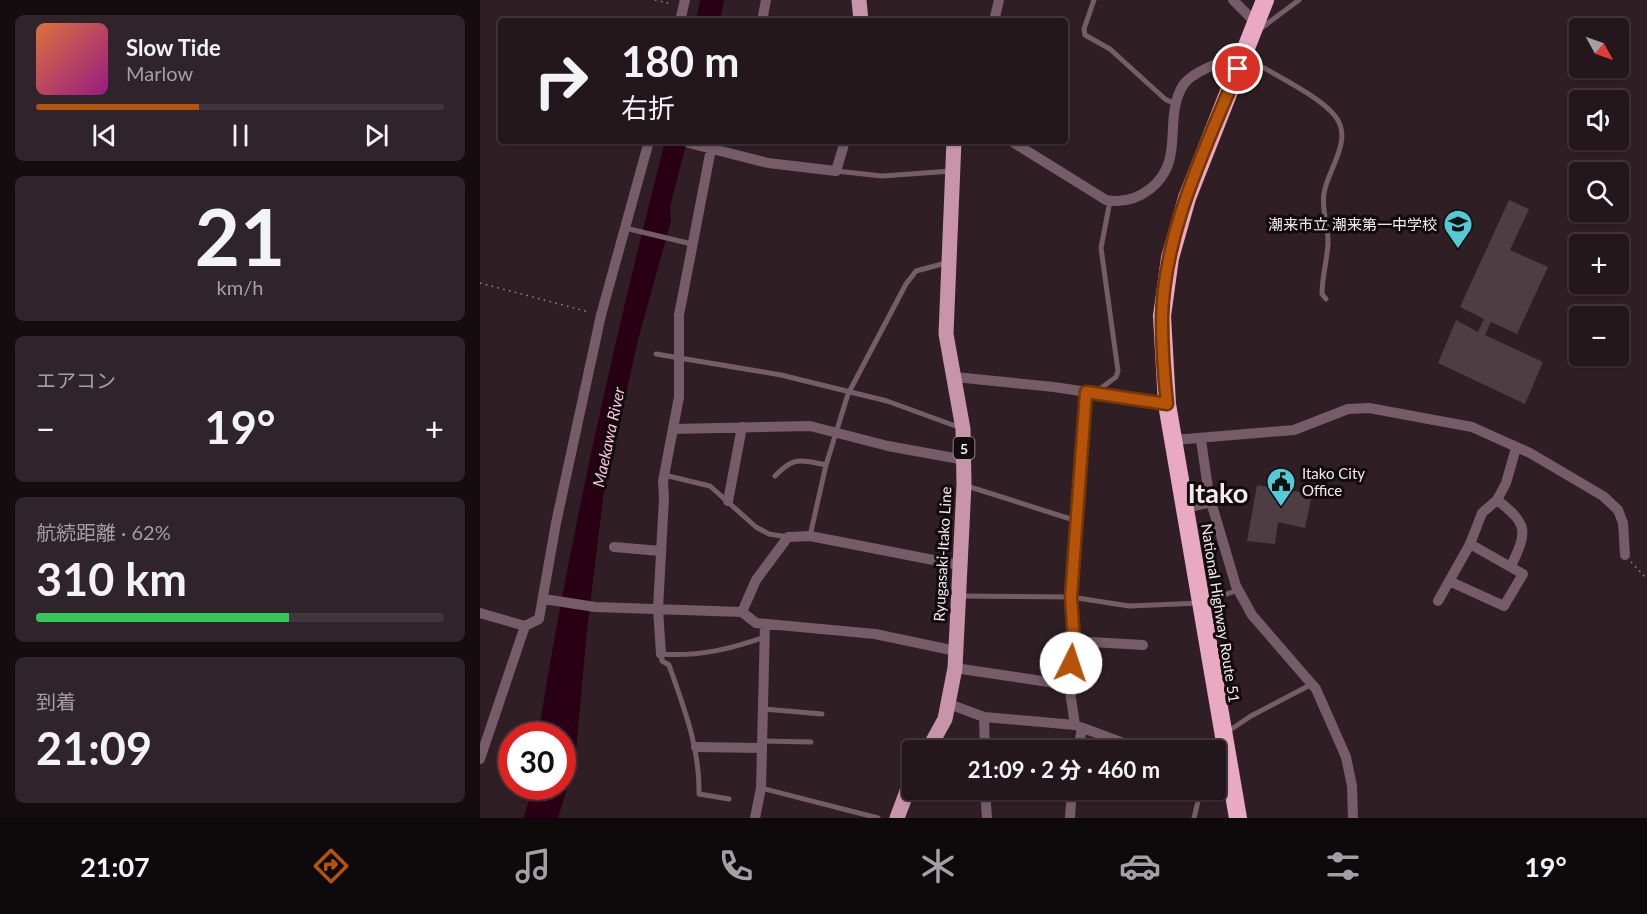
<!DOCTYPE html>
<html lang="ja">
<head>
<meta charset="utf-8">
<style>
  :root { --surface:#23171c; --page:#2f2429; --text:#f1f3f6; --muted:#a39fa3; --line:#40363b; --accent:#b45309 }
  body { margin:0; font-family:Lato,"Noto Sans JP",sans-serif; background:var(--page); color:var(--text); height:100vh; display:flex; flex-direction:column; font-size:22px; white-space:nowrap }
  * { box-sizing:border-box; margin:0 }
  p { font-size:20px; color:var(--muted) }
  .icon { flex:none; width:33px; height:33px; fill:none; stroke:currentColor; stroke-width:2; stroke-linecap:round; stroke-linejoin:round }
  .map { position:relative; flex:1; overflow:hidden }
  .drawer { display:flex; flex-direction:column; gap:15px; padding:15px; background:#130d0f; width:480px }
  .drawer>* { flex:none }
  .hud { position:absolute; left:18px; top:18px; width:570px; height:126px; border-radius:6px; box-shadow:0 2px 4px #0004,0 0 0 2px var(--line); background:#23171c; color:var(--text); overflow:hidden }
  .needle { width:39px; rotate:130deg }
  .controls { position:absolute; left:1089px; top:18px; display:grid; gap:12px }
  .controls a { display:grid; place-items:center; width:60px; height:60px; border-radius:6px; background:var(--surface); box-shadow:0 2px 4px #0004,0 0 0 2px var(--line); font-size:30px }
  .speed { position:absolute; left:18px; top:722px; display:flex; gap:12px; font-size:30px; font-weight:700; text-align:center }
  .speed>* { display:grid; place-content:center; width:78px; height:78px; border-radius:50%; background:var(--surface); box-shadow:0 2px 4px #0004,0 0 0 2px var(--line); line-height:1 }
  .speed .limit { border:9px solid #d22; background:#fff; color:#111 }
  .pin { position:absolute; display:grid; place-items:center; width:51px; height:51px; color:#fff; margin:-26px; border:3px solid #fff; border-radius:50%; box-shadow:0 2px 6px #0007 }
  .me { position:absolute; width:66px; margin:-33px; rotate:4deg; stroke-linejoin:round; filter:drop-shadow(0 0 4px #0008) }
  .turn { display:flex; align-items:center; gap:21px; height:126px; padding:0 24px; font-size:27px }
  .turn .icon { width:78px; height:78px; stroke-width:2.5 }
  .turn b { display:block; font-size:42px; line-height:51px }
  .big { font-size:45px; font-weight:700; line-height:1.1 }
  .drawer .tile { flex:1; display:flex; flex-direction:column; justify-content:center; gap:9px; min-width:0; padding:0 21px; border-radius:9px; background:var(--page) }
  .drawer .dial { align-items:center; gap:0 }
  .dial b { font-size:78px; line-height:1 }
  .song { display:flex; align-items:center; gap:18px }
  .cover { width:72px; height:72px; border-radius:9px; background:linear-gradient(135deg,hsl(20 70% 55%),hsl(310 70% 35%)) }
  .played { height:6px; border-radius:3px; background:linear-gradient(90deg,var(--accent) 40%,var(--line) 40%) }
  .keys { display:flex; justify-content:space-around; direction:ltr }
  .heat { display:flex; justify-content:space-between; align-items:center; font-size:33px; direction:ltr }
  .charge { height:9px; border-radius:4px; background:linear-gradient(90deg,#34c759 62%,var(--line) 0) }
  .trip { position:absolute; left:422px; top:740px; width:324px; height:60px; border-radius:6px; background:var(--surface); box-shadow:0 2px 4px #0004,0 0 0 2px var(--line); font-weight:700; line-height:60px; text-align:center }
  .dock { display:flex; height:96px; justify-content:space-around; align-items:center; background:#0e090b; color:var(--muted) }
  .dock .icon { width:42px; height:42px }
  .dock .on { color:var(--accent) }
  .dock b { font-size:27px; color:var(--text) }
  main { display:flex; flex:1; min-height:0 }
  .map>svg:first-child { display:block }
</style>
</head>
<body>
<main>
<section class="drawer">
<div class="tile">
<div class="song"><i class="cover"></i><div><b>Slow Tide</b><p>Marlow</p></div></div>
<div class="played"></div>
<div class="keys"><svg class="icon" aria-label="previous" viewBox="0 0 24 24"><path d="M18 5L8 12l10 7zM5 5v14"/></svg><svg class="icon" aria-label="pause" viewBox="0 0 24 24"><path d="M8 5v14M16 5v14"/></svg><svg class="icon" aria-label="next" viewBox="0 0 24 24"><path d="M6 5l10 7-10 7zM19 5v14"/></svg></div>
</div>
<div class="tile dial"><b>21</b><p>km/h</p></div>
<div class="tile"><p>エアコン</p>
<div class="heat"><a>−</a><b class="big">19°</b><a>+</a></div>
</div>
<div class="tile"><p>航続距離 · 62%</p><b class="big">310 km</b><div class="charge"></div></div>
<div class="tile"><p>到着</p><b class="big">21:09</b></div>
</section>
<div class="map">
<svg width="1167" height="818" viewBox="0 0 1167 818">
  <rect width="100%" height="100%" fill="#2f1f25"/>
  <!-- water -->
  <path fill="#2a0015" d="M220,0h24l-4,21h-24z
    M185,141h22l-17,66 1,14 -33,119 -34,151 -17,139 -12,132 -17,56h-35l11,-32h28v-51h-24c32,-200 77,-398 127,-594z"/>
  <!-- building -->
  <path fill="#4f3d44" d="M1029,200l20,9 -19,41 38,17 -31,67 -26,-12 -6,13 58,27 -18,42 -87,-41 18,-43 22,12 6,-13 -24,-12z
    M777,485l55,9 -7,34 -27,-6 -3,22 -28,-3z"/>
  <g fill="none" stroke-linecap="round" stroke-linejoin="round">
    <!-- path -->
    <path stroke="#96888d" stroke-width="1.5" stroke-dasharray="1.5 4.5" stroke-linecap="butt" d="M175,0l17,4
      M0,283l109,29
      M1151,562l16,17"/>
    <!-- lane -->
    <path stroke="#765c66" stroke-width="5" d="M614,0l-10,29 1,6 25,14 55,50 10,5
      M780,29l39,-29
      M767,58c22,14 73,38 88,58 19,23 -7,53 -11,77 -3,17 5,34 4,51 -1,17 -6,33 -6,50l4,5
      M356,171l46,5 70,-5
      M145,228l67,16
      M176,354l125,21 106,26 74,27
      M617,391l19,-14 2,-6 -17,-123 9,-47
      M184,475l46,11 46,41 13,7 19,3
      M295,476c19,-20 25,-16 51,-11
      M487,486l110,35
      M330,536l16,-71 22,-71 58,-110 10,-13 30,-8
      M479,596l112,1 58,9 72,-3 37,-13
      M284,709l58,5
      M747,732l24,-16 61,-32
      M283,741l48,1
      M281,788l117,30
      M249,799l-30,-5c1,-46 -15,-86 -30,-129l-7,-4 -1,-7c37,3 69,-5 104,-17
      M714,818l7,-29"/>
    <!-- street -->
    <path stroke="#765c66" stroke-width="10" d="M753,0l23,23
      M200,21l5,-21
      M282,21l4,-21
      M514,21l5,-21
      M531,141l95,59c16,3 31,-1 44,-11 36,-28 13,-68 32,-102 8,-15 44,-28 61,-31
      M209,143l79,20 68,8 9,-30
      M475,377l99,10 113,17
      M193,429l137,-3 78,20 77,14
      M694,440l120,-10 54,-21 21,-1 103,19 58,26 73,43 15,14 5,13 2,32
      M721,440l8,55 27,91 16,29 64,74 30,68 6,29 1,32
      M1017,500c31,24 31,31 14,66
      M248,501l14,-74
      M706,508l26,-6
      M134,547l46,4
      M969,581l55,25 19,-32 -53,-30
      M64,599l51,8 147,5
      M958,601l32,-57 12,-31 15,-13 9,-17 10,-35
      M0,613l45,13
      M594,641l69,4
      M476,651l-81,-17 -119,-11 -14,-11 14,-32 32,-43 22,-1 149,29
      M181,654l-3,-45 6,-111 -1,-17 16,-84v-82l32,-166
      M475,668l114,17
      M469,704l35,13 91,8 67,25
      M504,717l1,33
      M595,725l-6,-40 5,-44 -3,-44 15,-205
      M216,747l66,1
      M598,750l4,-22
      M0,759l45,-133 14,-7 17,-96 45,-208 48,-174
      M735,776l16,2
      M505,789l2,29
      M275,818l6,-30 4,-164
      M590,818l2,-29"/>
    <!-- primary -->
    <path stroke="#c894a8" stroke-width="15" d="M379,0l2,21
      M448,750l17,-31 10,-51 9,-183 -1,-56 -17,-95 8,-193
      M417,818l15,-40"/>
    <!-- highway -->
    <path stroke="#e9a9c2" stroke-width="18" d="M758,818l-71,-414 -5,-88 8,-58 17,-60 78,-198"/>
  </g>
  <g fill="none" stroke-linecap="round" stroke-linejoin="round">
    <!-- route casing -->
    <g stroke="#753606" stroke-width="15">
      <path id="route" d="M591,663l3,-22 -3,-44 15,-205 81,12c-3,-28 -5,-58 -5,-86 2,-88 44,-170 76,-249"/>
    </g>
    <!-- route -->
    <use href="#route" stroke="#b45309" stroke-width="10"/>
  </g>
  <!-- icons -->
  <defs>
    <g id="school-pin" transform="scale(1.5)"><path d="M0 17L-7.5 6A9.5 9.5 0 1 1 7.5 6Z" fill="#52cbd7" stroke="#120b0e"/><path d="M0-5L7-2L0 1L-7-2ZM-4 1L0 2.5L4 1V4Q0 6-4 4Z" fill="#111"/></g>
    <g id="civic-pin" transform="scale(1.5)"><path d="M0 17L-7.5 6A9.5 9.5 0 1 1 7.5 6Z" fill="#52cbd7" stroke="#120b0e"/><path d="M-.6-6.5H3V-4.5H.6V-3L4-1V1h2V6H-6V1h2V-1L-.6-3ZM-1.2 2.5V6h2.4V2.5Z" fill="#111"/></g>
  </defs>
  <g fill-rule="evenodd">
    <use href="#school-pin" x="978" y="224"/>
    <use href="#civic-pin" x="801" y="482"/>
  </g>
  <g text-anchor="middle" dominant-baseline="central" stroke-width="6" stroke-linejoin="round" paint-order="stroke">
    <!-- shield labels -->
    <rect fill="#120b0e" stroke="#b1a7ab" stroke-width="1.5" x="473.5" y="437" width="21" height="22" rx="4.5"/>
    <g font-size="14" font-weight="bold" fill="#f5eaee">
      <text x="484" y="448">5</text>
    </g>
    <!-- poi labels -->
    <g font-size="15" fill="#f5eaee" stroke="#120b0e" text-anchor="end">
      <text x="957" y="224">潮来市立 潮来第一中学校</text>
      <text x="822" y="473" text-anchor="start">Itako City<tspan x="822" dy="17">Office</tspan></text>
    </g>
    <!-- street labels -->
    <g font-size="15" fill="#f5eaee" stroke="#120b0e">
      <text transform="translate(462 554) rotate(-87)">Ryugasaki-Itako Line</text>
      <text transform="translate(741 613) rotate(81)">National Highway Route 51</text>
    </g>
    <!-- water labels -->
    <g font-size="16" font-style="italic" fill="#fac4d9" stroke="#120b0e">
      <text transform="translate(128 437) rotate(-78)">Maekawa River</text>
    </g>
    <!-- town labels -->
    <g font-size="27" font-weight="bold" fill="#f5eaee" stroke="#120b0e">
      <text x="738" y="492">Itako</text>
    </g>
  </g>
</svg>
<div class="controls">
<a><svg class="needle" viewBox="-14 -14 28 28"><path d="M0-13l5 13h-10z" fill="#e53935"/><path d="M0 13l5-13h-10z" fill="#a39fa3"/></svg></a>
<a><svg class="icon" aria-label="sound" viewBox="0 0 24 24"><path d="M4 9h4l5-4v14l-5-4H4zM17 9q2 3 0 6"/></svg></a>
<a><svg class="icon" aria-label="search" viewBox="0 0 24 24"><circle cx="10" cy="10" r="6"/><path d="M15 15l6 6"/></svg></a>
<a>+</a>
<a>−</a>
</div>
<div class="speed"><div class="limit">30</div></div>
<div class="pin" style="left:758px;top:69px;background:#d93025"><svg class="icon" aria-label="arrive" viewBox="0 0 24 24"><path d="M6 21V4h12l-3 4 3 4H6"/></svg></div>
<svg class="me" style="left:591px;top:663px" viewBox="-20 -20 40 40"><circle r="19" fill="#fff"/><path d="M0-13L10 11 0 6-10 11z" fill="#b45309"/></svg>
<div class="trip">21:09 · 2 分 · 460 m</div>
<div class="hud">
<div class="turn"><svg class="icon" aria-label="right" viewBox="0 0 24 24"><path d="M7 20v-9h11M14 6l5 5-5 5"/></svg><div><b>180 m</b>右折</div></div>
</div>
</div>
</main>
<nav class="dock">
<b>21:07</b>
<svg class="icon on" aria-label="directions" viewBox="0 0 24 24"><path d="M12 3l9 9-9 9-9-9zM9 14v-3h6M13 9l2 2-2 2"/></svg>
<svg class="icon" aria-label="music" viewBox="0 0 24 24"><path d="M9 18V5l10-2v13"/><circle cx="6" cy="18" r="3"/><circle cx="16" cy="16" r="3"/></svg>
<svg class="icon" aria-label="phone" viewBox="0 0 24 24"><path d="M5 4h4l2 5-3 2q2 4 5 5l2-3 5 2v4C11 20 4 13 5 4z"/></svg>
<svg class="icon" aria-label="climate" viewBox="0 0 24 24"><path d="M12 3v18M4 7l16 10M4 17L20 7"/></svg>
<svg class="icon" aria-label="car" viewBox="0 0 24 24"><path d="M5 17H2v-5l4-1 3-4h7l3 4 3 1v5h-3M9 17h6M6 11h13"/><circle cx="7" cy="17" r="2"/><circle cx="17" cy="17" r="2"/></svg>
<svg class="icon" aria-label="filters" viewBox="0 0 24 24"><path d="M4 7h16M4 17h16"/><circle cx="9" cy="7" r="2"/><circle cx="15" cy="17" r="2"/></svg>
<b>19°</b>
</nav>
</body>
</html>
